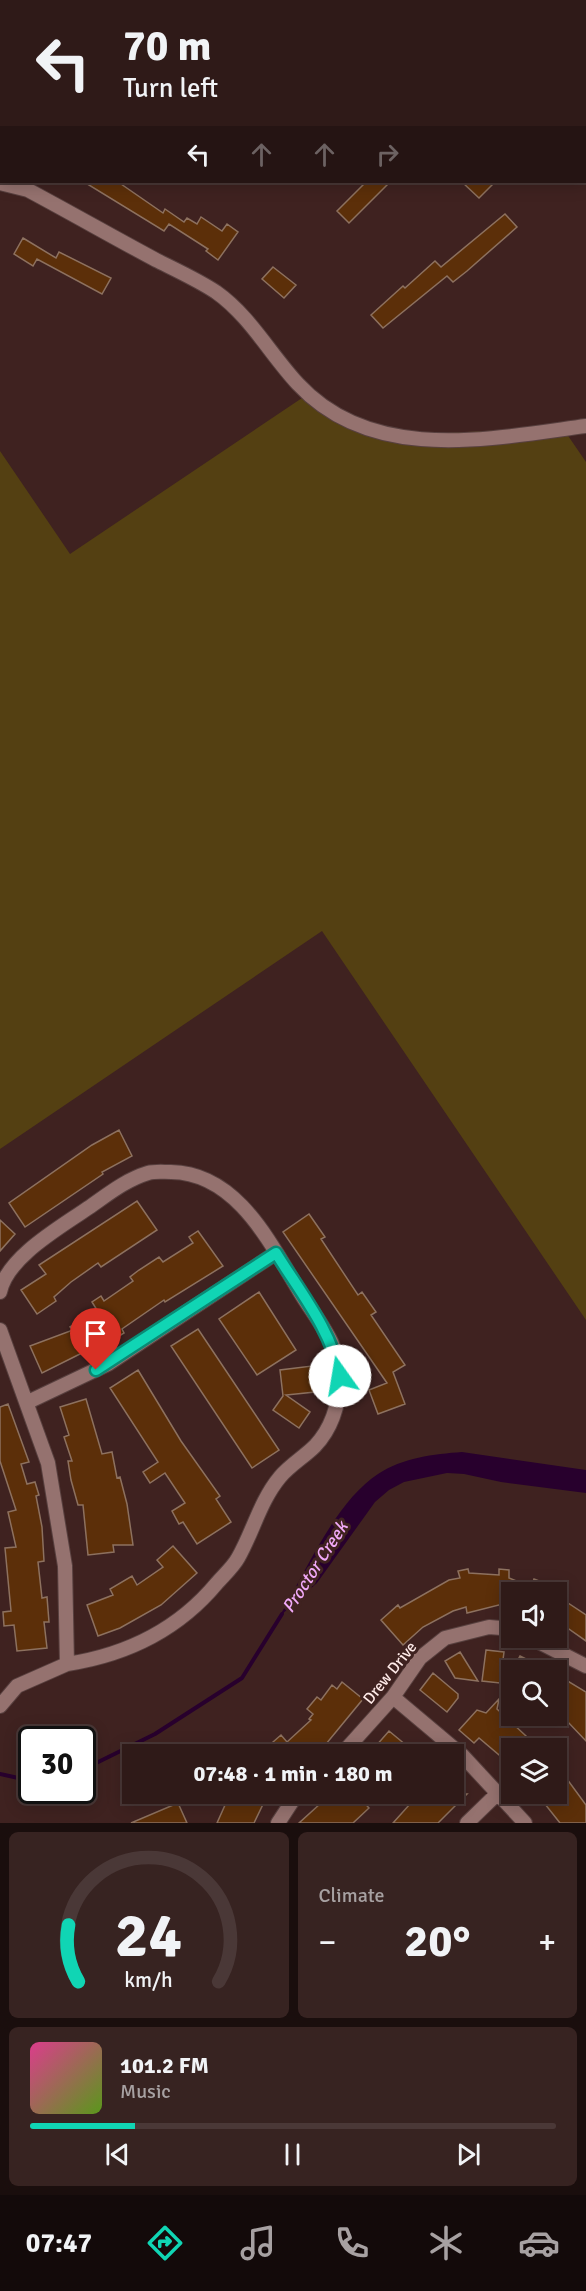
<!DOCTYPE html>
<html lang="en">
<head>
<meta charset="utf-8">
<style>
  :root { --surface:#2f1a18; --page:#372321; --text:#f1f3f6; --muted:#a7a1a2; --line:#4a3837; --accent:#10d5b4 }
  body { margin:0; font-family:Signika,sans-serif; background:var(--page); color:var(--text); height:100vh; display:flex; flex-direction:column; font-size:22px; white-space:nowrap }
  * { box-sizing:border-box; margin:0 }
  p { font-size:20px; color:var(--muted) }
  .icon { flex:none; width:33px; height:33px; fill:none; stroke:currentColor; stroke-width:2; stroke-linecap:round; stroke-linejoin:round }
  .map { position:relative; height:1823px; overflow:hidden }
  .panel { display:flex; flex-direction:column; gap:9px; padding:9px; background:#1a0e0d; flex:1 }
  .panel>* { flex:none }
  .hud { position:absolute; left:0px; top:0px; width:586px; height:183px; box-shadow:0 3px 15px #0003,0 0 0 2px var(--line); background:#2f1a18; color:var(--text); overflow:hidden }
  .tools { position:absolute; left:501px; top:1582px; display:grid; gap:12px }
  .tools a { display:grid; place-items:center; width:66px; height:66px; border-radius:0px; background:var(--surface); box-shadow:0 3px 15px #0003,0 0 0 2px var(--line); font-size:30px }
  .speed { position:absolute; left:18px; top:1726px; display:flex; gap:12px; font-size:30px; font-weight:700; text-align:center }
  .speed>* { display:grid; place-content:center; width:78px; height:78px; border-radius:50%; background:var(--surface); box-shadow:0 3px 15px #0003,0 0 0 2px var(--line); line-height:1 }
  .speed .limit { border:3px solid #111; border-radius:9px; background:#fff; color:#111 }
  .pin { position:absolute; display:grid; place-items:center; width:51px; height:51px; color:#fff; margin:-62px -26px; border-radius:50% 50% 50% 0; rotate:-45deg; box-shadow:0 0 6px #0007 }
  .pin .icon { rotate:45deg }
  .me { position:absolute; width:66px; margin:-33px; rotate:347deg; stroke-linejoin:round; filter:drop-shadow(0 0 4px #0008) }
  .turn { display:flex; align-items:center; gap:21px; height:126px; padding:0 24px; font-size:27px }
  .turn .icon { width:78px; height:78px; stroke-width:2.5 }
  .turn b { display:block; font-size:42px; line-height:51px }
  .lanes { display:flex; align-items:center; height:57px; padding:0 24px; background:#0003; justify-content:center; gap:30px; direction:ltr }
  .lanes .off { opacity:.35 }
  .big { font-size:45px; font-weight:700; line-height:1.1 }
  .panel .card { flex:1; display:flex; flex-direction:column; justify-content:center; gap:9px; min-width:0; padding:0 21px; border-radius:9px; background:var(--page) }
  .panel .dial { align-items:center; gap:0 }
  .dial svg { height:156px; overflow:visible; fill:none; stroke:var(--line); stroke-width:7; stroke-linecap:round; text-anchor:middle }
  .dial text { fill:var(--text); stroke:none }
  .song { display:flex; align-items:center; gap:18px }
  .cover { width:72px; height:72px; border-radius:9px; background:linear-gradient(135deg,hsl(330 70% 55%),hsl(90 70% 35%)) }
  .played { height:6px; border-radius:3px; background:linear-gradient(90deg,var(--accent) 20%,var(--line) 20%) }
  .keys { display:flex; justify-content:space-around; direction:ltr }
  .heat { display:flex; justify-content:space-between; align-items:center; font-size:33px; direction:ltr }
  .panel .tiles { flex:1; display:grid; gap:9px; grid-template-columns:1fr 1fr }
  .card:last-child { grid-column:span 2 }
  .trip { position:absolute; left:122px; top:1744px; width:342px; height:60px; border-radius:0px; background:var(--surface); box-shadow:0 3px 15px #0003,0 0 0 2px var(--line); font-weight:700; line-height:60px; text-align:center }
  .tabs { display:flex; height:96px; justify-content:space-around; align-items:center; background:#130a0a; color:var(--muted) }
  .tabs .icon { width:42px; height:42px }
  .tabs .on { color:var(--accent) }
  .tabs b { font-size:27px; color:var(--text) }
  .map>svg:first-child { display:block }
</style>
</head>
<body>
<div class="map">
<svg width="586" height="1823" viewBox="0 0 586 1823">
  <rect width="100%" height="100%" fill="#3f2220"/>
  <!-- green -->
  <path fill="#544012" d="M308,394l82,42 172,-9 24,35v858l-264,-389 -322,218v-698l70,103z"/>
  <!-- water -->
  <path fill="#28002d" d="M462,1452l124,18v23l-85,-11 -37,-8 -17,-1 -43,9 -15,8 -14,12 -58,81 -38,34c27,-45 55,-114 99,-143 24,-16 56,-20 84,-22z"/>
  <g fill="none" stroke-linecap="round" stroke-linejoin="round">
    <!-- stream -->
    <path stroke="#28002d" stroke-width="4" d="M82,1770l73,-36 87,-56 40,-64
      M0,1774l32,7"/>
  </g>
  <!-- building -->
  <path fill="#5c2f09" stroke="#8d715f" stroke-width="1.5" d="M84,182h34l45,31 2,-4 19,13 3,-4 10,6 4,-7 21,14 5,-7 11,8 -20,28 -12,-9 2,-2 -39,-25 -5,7z
    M366,182h24l-41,41 -12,-12z
    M462,182h33l-16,16z
    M505,214l12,13 -50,44 -14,11 -6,-6 -64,52 -12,-13 32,-29 2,2 30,-27 6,6z
    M23,238l33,20 3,-6 52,26 -9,16 -65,-35 -4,7 -19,-12z
    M273,267l23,18 -12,13 -22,-19z
    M119,1130l13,26 -30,16 1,2 -78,53 -16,-24 83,-58z
    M137,1201l20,29 -56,37 -3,-4 -27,19 -17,15 2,4 -19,13 -16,-24 25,-16 -7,-9z
    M309,1214l16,23 -4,2 37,56 4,-3 14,20 -5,3 34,50 -12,7 12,32 -27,10 -9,-24 18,-7 -104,-151z
    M0,1220l15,14 -15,17z
    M198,1231l25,35 -58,36 -1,-2 -42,29 2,4 -16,10 -2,-2 -64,32 -12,-27 43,-16 -3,-3 27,-17 -5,-8 9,-6 3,5 29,-20 -3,-4 9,-7 20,-13 4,5 30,-19 -4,-6z
    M259,1292l37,58 -39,25 -38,-56z
    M198,1329l81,121 -27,18 -81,-122z
    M312,1366l3,26 -29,3 24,17 -11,16 -26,-18 10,-14 -3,-26z
    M138,1370l43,71 39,55 -4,3 15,23 -34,22 -14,-22 -4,2 -7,-13 13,-8 -20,-30 -15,10 -7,-11 15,-10 -48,-74z
    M86,1399l16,55 10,-2 5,26 3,-1 7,27 6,41h-20l1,7 -26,3 -5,-50h-5l-7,-25 -3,-19h4l-8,-24 5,-2 -9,-28z
    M8,1404l21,58 -8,2 6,20 8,-2 4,13 -3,1 6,31 2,34 -6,1 4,36 5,-1 2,25h-5l3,26 -30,3 -3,-26 -10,1 -1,-14 8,-1 -6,-63 11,-1 -8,-35 8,-2 -16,-49v-54z
    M173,1546l24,27 -36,32 -41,23 -22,8 -11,-31 26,-10 -3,-6 22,-13 5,9 26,-18 -6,-7z
    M468,1569l1,4 30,2v-6l10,1v8l22,9 3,-8 13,5 -2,9h-37l-1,10 -40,10 -1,-6 -13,4 -30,16 -20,18 -22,-25 17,-15 2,3 49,-28 11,-2 -2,-7z
    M556,1595l30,20v26l-20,-14 -10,14z
    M486,1650l18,2 -4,31 -18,-2z
    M460,1652l18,29 -23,-3 -10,-17z
    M520,1656l30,15h-38z
    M433,1673l25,21v4l-11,14 -27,-22z
    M556,1674l30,18v49l-20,-21 2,-3 -12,-8z
    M342,1682l21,17 -37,45 -13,11h-43l9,-7 -6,-6 8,-7 6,7 24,-22 -2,-1 4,-5 -6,-5 10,-12 4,3 11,-15 5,4z
    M499,1699l-2,10 43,40h-28v17l-33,-28 -5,5 -15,-13 18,-20 9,3z
    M389,1731l29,24h-50z
    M556,1764l30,41v18h-26l-23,-29h19z
    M453,1784l10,10h4l-29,29h-45l26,-29h34z
    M230,1794h27l9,4 -12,25h-37z
    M331,1794h25l13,14 -16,15h-54z
    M178,1803l9,20h-56z"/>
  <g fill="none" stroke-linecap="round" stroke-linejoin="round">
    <!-- street casing -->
    <g stroke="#58403f" stroke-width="16">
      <path id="street" d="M175,0l2,2
        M0,183l28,7c43,23 85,47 128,70 20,10 42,20 60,32 34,24 54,62 82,92 74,80 192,55 288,42
        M0,1292c7,-35 61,-65 88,-84 19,-13 37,-28 60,-35 7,-2 15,-1 23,-1 66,1 99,71 129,120 16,27 41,53 40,87 -1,25 -7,48 -25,67 -11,11 -25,19 -35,31 -20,24 -27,55 -42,81 -5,9 -14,17 -21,25 -39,47 -91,72 -150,81l-2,-98 -17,-103 -48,-133
        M28,1402l80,-38 168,-111
        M531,1638l55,28
        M393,1697l69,58 63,68
        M0,1706l17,-20 50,-22
        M341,1755l52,-58 27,-39 25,-20 44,-11 23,2
        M278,1823l19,-29
        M467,1823l32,-31"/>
    </g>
    <!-- street -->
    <use href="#street" stroke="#95726f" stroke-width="14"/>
  </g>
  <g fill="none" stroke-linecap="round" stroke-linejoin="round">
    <!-- route casing -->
    <g stroke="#0a8a75" stroke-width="15">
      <path id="route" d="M96,1370l180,-117c24,39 56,78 64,123"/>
    </g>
    <!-- route -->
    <use href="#route" stroke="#10d5b4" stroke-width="10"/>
  </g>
  <g text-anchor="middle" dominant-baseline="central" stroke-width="6" stroke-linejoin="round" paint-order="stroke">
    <!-- street labels -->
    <g font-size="16" fill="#feeae8" stroke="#3f2220">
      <text transform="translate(390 1673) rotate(-51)">Drew Drive</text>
    </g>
    <!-- water labels -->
    <g font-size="18" font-style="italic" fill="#f1a9f8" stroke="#3f2220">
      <text transform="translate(315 1567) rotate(-57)">Proctor Creek</text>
    </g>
  </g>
</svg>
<div class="tools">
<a><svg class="icon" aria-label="sound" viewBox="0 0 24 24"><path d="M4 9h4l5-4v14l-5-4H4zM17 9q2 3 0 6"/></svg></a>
<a><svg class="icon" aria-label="search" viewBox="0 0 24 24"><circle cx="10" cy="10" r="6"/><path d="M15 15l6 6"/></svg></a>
<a><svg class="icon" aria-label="layers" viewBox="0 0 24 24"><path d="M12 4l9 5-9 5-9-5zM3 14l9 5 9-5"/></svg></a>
</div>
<div class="speed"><div class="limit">30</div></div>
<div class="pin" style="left:96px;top:1370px;background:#d93025"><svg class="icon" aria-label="arrive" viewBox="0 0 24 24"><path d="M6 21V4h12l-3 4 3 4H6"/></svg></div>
<svg class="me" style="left:340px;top:1376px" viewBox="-20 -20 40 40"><circle r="19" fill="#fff"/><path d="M0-13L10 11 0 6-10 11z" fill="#10d5b4"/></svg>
<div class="trip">07:48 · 1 min · 180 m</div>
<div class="hud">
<div class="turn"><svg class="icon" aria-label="left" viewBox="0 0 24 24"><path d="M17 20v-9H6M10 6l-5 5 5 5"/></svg><div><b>70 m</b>Turn left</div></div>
<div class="lanes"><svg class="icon" aria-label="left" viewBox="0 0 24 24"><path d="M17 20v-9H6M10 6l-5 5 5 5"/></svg><svg class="icon off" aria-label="ahead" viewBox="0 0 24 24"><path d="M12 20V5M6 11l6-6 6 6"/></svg><svg class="icon off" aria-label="ahead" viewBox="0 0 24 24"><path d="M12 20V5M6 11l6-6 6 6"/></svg><svg class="icon off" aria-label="right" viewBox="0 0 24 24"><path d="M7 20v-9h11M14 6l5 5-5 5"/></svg></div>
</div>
</div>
<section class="panel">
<div class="tiles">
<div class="card dial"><svg viewBox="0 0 100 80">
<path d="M14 69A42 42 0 1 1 86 69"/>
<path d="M14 69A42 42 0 0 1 9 40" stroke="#10d5b4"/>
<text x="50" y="56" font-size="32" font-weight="700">24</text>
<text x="50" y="72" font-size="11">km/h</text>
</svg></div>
<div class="card"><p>Climate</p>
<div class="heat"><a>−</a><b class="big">20°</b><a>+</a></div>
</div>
<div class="card">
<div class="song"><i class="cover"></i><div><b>101.2 FM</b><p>Music</p></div></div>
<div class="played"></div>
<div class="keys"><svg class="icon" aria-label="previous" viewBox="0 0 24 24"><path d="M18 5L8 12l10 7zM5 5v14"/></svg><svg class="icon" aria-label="pause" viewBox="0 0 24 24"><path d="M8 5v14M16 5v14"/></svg><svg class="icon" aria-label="next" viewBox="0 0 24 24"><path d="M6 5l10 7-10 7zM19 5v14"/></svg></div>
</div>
</div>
</section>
<nav class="tabs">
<b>07:47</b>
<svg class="icon on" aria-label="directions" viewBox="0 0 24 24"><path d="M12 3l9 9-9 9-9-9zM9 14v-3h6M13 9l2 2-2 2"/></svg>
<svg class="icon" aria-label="music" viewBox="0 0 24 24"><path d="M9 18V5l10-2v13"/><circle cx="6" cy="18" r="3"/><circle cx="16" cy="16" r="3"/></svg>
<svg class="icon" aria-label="phone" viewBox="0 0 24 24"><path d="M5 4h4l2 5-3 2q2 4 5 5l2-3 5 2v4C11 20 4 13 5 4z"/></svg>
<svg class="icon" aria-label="climate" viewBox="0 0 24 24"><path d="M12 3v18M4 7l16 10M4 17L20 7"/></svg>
<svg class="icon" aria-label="car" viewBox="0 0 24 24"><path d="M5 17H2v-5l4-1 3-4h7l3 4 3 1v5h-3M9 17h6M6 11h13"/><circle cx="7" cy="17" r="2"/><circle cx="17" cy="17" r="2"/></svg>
</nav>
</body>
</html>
